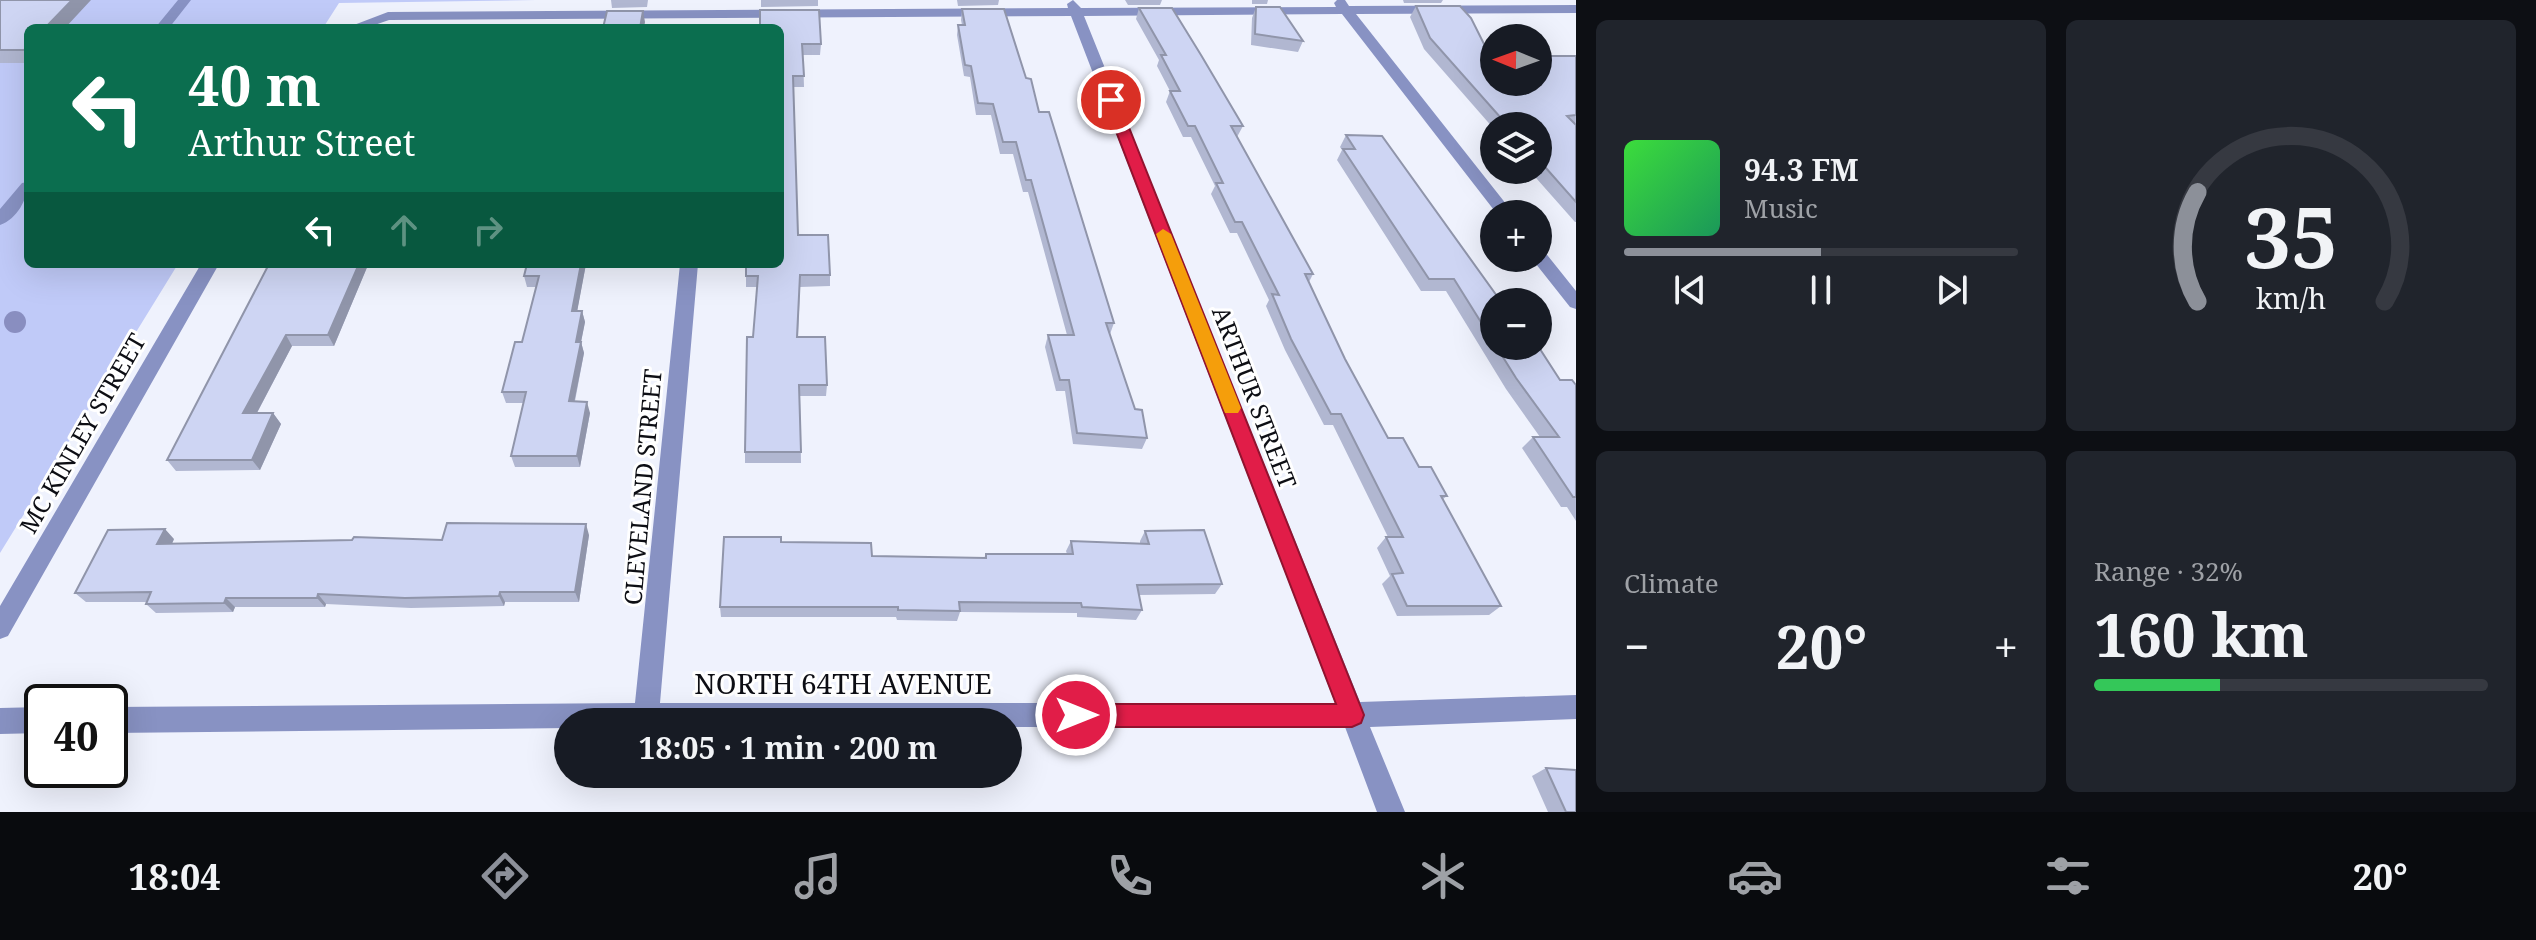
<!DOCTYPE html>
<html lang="en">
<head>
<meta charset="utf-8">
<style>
  :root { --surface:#171b24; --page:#20242c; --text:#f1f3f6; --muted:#9ea1a6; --line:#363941; --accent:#8c9099 }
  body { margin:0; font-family:"Noto Serif",serif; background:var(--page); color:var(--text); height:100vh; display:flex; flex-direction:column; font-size:30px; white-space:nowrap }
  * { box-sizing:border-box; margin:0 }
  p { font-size:26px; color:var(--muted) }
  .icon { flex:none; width:44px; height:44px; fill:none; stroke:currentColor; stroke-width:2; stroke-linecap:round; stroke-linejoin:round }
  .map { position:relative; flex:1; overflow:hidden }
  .sheet { display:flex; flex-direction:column; gap:20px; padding:20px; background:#0d0f14; width:960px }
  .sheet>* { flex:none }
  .top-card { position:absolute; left:24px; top:24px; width:760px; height:244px; border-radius:12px; box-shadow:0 8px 32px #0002; background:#0b6e4f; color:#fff; overflow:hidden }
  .needle { width:52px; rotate:271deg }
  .fabs { position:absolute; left:1480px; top:24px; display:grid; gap:16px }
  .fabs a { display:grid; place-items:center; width:72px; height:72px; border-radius:50%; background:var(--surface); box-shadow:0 8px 32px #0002; font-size:40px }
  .speed { position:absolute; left:24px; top:684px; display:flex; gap:16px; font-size:40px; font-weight:700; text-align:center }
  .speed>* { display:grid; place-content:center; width:104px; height:104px; border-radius:50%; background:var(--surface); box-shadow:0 8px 32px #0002; line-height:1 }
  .speed .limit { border:4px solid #111; border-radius:12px; background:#fff; color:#111 }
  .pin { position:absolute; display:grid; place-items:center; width:68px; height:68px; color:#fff; margin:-34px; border:4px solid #fff; border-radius:50%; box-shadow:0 2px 8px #0007 }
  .me { position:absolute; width:88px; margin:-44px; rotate:90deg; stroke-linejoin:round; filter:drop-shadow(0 0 6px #0008) }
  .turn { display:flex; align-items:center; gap:28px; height:168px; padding:0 32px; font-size:36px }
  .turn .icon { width:104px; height:104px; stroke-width:2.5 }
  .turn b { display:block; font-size:56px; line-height:68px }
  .lanes { display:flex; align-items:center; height:76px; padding:0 32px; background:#0003; justify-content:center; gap:40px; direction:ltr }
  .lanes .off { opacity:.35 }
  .big { font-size:60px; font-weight:700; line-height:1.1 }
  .sheet .widget { flex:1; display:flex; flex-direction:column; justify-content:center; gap:12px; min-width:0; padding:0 28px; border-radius:12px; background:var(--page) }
  .sheet .dial { align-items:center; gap:0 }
  .dial svg { height:208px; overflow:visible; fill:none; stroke:var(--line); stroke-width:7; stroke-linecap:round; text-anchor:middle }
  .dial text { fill:var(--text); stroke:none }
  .song { display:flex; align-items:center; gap:24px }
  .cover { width:96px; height:96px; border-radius:12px; background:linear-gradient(135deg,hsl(120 70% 55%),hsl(150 70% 35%)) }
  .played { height:8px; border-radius:4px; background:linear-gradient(90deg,var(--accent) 50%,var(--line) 50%) }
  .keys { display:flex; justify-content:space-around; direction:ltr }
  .heat { display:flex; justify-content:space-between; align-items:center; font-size:44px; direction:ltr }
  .charge { height:12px; border-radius:6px; background:linear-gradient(90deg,#34c759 32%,var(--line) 0) }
  .sheet .tiles { flex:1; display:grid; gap:20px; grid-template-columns:repeat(2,1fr) }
  .trip { position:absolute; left:554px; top:708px; width:468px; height:80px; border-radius:40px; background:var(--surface); box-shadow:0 8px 32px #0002; font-weight:700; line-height:80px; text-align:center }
  .menu { display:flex; height:128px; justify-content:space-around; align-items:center; background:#090b0e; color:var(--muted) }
  .menu .icon { width:56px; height:56px }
  .menu .current { color:var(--accent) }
  .menu b { font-size:36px; color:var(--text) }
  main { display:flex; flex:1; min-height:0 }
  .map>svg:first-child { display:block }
</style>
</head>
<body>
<main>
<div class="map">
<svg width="1576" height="812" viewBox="0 0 1576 812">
  <rect width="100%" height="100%" fill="#eff2fd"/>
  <!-- green -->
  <path fill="#c0caf8" d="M0,0h536l-197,3 -16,25h-295v236h150l-178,289z"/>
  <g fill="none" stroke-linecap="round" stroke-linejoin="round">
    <!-- minor -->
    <path fill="#8892c3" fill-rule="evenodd" d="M178,0h13l-22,28h-14z
      M1073,0l8,8 255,-1 -2,-4 3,-3h8l4,6 227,-1v8l-220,1 158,200h-17l-155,-200 -258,2 276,686 216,-7v24l-206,8 35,85h-28l-32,-85h-337v-5h-440v6l-458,5v-26l525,-4 45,-439h18l-38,439h675l-264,-687 -682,4 -23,8h-20l42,-16 680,-4 -1,-4z
      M28,182c0,17 -11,37 -28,43v-16l22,-26z
      M1538,249l6,2 32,40v18l-6,-2 -38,-48 6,-1z
      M201,264h18l-211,372 -8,3v-33z
      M42,707v26l-42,1v-26z"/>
  </g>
  <!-- trees -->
  <circle fill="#898ec0" cx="15" cy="322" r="11"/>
  <!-- wall -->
  <path fill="#b1b7d1" d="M0,0l28,28v35h-28z
    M611,0h37l-1,7 -35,1z
    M761,0h57v6l-57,1z
    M957,0h42l-1,5 -40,1z
    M1125,0h37l-2,5h-32z
    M1252,0h16l-1,4h-15z
    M1403,0h40l-2,3h-37z
    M1416,6l78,76 82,-26v166h-1l-46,-52h9v-44h-44v3l-70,-80 -14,-32z
    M1256,7l47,34 -5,11 -47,-7 1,-27z
    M1139,8l104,118 -6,11 76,137 -4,8 36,77 43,79 59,58 -4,3 58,107 -12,9 -92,1 -15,-32 8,-8 -13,-28 9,-11h2l-55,-112h-9l-39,-75 -19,-44 3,-6 -32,-67h-7l-19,-39 4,-8 -24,-49h-8l-17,-35 4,-11 -13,-25 2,-6 -23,-41z
    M962,9l64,69 88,245 -4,11 25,75 12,29 -5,11 -69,-5 -8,-53h-9l-11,-44 3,-12h19l-39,-143h-5l-10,-38h-13l-9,-39h-15l-6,-38 -6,-1 -7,-41 1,-10h4l-1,-5z
    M780,28l41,16 -1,11h-17l1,32h-11l5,148 32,40v11l-30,1 -2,50 29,48 -1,11h-26l1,67h-56v-11l12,-165h-11v-23h34z
    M1346,135l148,167v44h44l22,34 16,5v136l-9,-14h-6l-39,-59 11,-11h7l-34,-48 -60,-98h-25l-84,-131 5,-10 -2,-3z
    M269,264l99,1 -34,81h-42l-35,67h16l8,11 -21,46 -84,1 -9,-11z
    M586,264l-9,47h5l3,11 -4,20 3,11 -9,48 15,12 -10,54h-65l-4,-11 13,-53h-18l-4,-11 20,-50 14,-55h-9l-3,-11z
    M1145,531l77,53 -7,10 -76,1 3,15 -6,10 -59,-3v-4l-117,-1 -3,9 -60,-1 -1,-3h-175l-1,-10 61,-65 91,14 112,2 2,-4h81l-1,-3 5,-10 69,2v-2z
    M589,535l-10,67h-74l-1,4 -93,2 -85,-4 -1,3h-90l-2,5 -77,1 -10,-9 1,-2h-61l-11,-9 99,-54 -2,5 270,-4z
    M1546,768l30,44h-28l-16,-36z"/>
  <!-- shaded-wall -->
  <path fill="#9095aa" d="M72,0h19l-26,28h-20z
    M643,11l2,11 -1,6h-4z
    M28,46v11l-4,-7z
    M359,264l9,1 -34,81 -6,-11z
    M581,264h5l-11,59 -3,-12z
    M582,311l3,11 -4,20 3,11 -12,60 -3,-12 7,-59z
    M286,335l6,11 -41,78 -8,-11z
    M587,402l3,11 -10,54 -3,-11z
    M273,413l8,11 -21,46 -8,-10z
    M586,524l3,11 -10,67 -4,-10z
    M165,529l9,10 -7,15 -10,-10z
    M500,592l5,10 -1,4 -5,-10z
    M318,594l8,10 -1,3 -8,-9z
    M226,598l9,9 -2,5 -9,-9z"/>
  <!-- building -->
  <path fill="#ced5f3" stroke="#9095aa" stroke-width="2" d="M0,0h72l-27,28h-17v18l-4,4h-24z
    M1416,6h44l11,12 17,34h6v30h44v-26h38v59l-9,1 9,9v77l-38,-43v-33h-30l-78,-88z
    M1256,7h24l23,34 -48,-7z
    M1139,8h33l29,47 42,71h-12l82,148h-8l40,85 43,79h15l16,29h12l16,29h-6l60,110h-94l-15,-32 11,-1 -17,-36h17l-62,-123h-10l-40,-75 -19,-45 7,1 -37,-73h-7l-19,-39h7l-28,-57h-7l-18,-35h10l-19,-36h5z
    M962,9h42l22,69 5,1 8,33h10l65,211h-8l29,86 7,1 5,28 -70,-5 -8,-53h-9l-12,-45h26l-43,-155h-5l-10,-38h-13l-10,-38 -15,-1 -7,-37 -6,-1 -7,-40h7z
    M760,10h59l2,34h-19l2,32h-11l5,159h30l2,40h-30l-3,62h28l2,48h-28l2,67h-56l2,-115h6l5,-61h-12v-12h34v-236h-20z
    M607,11h36l-3,17h-37z
    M1346,135l36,1 115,160h9l3,6h-15v41l-40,-64h-25l-86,-130h12z
    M269,264h90l-31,71h-42l-43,78h30l-21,47h-85z
    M527,264h54l-9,47h10l-6,31h5l-12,59 18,1 -10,54h-66l15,-64h-24l13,-50h7l17,-66h-15z
    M1496,346h42l22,34h12l4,5v112h-3l-40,-60h26l-43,-59z
    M447,523l139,1 -11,68h-75l-1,4 -94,2 -87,-4 -1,4h-91l-2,5 -78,1 5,-12 -76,1 33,-63 57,-1 -8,15 195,-4 2,-3 88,3z
    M1204,530l18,54 -85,1 5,25 -60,-3 -1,-4 -122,-1 1,9 -62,-1v-3h-178l4,-70h57v5l90,1 1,13 114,2v-4h87l-2,-13 78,3 -4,-13z
    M1546,768l30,2v42h-10z"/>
  <!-- route -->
  <path fill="#e11d48" stroke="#92132f" stroke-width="2" d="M1106,97l12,3 246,615 -3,8 -9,4h-276l-8,-4 -3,-8 3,-8 8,-3h260l-232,-604z"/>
  <!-- slow -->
  <path fill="#f59e0b" d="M1163,229l8,5 70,174 -3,5h-13l-2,-5 -67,-174z"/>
  <g text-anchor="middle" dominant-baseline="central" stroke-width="6" stroke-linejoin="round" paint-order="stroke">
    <!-- street labels -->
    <g font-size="24" fill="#0d0e14" stroke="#fff">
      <text transform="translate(1255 397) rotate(69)">ARTHUR STREET</text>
      <text transform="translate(82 433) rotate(-60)">MC KINLEY STREET</text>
      <text transform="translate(642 487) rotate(-85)">CLEVELAND STREET</text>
    </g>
    <!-- near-street labels -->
    <g font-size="28" fill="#0d0e14" stroke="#fff">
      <text x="843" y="683">NORTH 64TH AVENUE</text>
    </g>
  </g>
</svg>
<div class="fabs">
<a><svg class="needle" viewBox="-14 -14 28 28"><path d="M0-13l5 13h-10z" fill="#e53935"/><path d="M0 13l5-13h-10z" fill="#9ea1a6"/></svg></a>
<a><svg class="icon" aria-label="layers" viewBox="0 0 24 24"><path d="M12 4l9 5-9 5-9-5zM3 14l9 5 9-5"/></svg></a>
<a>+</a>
<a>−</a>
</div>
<div class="speed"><div class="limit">40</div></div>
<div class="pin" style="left:1111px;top:100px;background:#d93025"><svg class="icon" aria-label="arrive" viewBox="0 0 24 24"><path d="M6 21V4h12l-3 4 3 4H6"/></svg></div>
<svg class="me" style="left:1076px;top:715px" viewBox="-20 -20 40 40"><circle r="17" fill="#e11d48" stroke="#fff" stroke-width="3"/><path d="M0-11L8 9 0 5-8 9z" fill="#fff"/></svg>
<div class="trip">18:05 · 1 min · 200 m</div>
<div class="top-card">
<div class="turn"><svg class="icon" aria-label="left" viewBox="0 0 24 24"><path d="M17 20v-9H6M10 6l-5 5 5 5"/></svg><div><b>40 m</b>Arthur Street</div></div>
<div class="lanes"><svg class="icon" aria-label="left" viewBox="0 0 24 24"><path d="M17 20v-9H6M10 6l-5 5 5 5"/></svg><svg class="icon off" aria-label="ahead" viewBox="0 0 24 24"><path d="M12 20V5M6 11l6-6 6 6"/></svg><svg class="icon off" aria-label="right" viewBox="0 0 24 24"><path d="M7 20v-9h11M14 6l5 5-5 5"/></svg></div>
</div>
</div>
<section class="sheet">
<div class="tiles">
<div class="widget">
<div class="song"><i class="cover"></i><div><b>94.3 FM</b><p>Music</p></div></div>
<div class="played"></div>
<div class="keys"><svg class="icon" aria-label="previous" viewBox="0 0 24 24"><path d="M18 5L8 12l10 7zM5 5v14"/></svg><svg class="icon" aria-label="pause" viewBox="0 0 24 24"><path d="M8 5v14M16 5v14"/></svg><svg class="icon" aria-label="next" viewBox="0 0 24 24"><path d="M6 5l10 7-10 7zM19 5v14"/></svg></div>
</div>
<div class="widget dial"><svg viewBox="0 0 100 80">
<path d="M14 69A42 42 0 1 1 86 69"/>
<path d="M14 69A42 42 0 0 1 14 27" stroke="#8c9099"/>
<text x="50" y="56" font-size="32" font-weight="700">35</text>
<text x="50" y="72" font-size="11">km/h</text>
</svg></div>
<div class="widget"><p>Climate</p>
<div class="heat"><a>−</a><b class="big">20°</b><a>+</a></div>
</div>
<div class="widget"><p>Range · 32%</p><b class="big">160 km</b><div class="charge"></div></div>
</div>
</section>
</main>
<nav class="menu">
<b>18:04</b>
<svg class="icon current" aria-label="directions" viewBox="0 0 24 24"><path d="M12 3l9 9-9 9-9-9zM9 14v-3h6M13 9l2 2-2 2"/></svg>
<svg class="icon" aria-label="music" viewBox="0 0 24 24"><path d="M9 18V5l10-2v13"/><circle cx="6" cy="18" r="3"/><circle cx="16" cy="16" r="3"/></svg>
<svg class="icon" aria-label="phone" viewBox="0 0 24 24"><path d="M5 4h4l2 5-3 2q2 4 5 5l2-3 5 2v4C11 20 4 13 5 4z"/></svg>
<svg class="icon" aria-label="climate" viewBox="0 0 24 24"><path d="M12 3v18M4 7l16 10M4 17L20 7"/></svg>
<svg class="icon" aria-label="car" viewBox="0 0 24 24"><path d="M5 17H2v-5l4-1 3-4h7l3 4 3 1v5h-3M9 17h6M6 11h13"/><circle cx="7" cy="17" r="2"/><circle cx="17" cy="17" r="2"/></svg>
<svg class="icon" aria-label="filters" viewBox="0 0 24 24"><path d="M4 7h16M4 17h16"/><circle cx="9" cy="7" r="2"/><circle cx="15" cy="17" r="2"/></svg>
<b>20°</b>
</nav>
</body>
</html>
